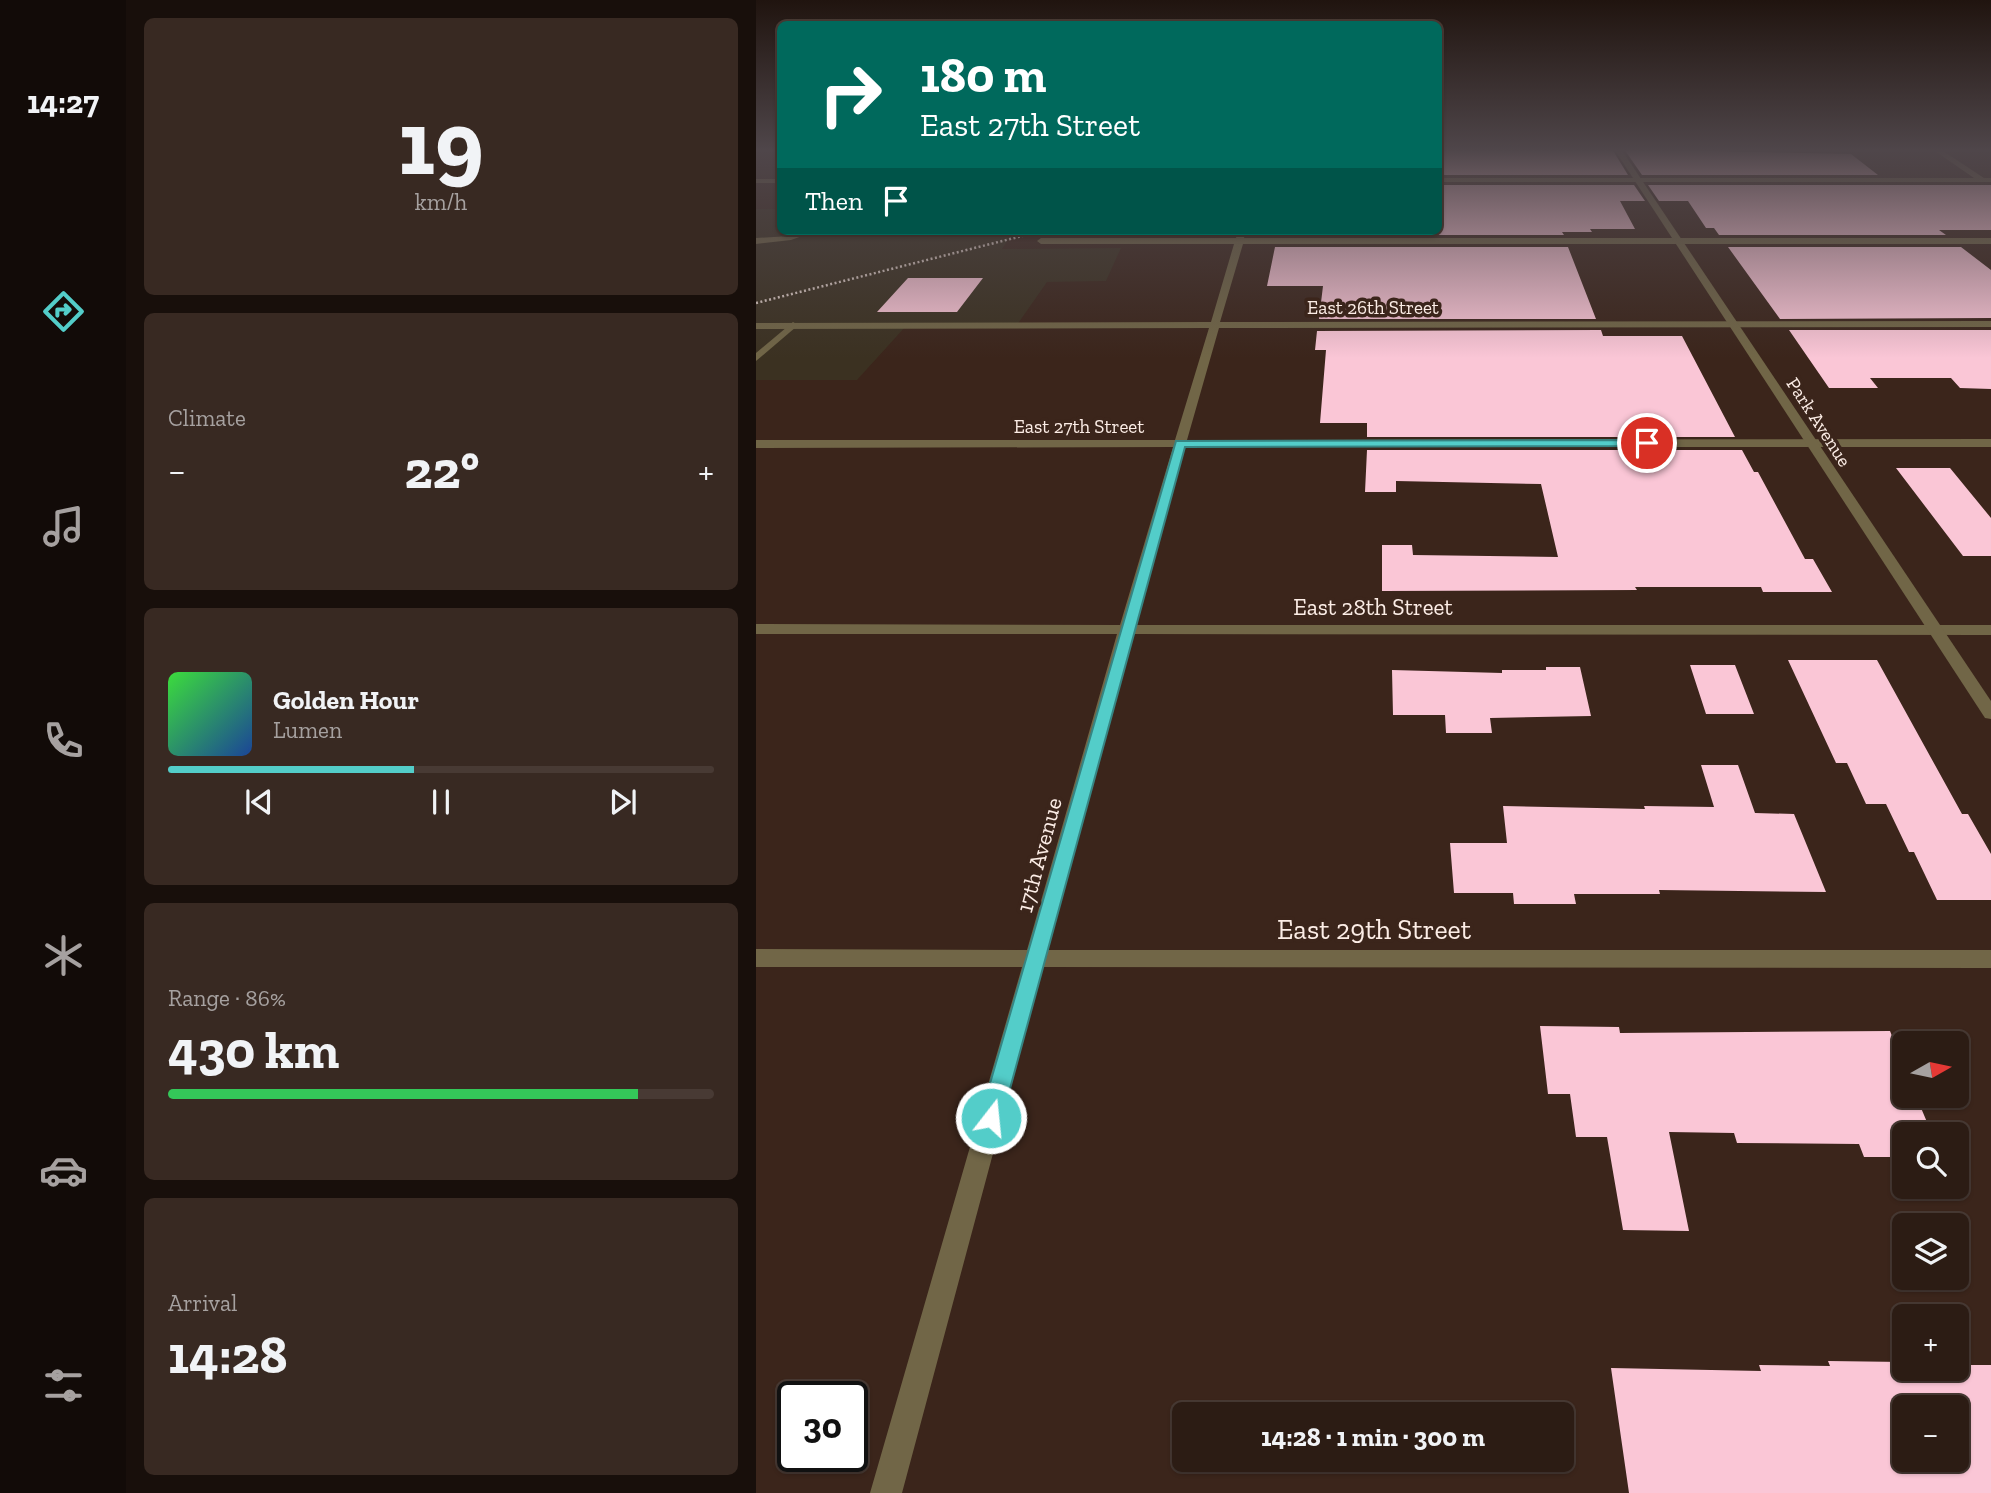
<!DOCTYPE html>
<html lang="en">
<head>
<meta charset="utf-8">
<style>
  :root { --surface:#2c1c14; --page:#382922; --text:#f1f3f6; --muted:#a6a1a0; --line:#483a34; --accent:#53cdc9 }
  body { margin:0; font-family:"Zilla Slab",serif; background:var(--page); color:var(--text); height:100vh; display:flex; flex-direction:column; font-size:26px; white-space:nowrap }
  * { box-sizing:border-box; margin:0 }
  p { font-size:23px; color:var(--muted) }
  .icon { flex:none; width:38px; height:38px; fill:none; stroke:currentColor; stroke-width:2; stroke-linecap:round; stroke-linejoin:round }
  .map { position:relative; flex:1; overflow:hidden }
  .side { display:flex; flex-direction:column; gap:18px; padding:18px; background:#180f0b; width:630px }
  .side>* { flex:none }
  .banner { position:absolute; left:21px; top:21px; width:665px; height:214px; border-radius:10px; box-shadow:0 2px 5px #0004,0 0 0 2px var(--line); background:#00695c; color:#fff; overflow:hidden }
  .needle { width:46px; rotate:81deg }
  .buttons { position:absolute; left:1136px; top:1031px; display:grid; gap:14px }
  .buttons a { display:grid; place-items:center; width:77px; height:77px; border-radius:10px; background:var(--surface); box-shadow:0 2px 5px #0004,0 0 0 2px var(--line); font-size:35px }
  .speed { position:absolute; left:21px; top:1381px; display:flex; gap:14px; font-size:35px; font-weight:700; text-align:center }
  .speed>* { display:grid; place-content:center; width:91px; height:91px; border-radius:50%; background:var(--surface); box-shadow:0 2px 5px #0004,0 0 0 2px var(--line); line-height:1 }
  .speed .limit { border:4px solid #111; border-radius:10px; background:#fff; color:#111 }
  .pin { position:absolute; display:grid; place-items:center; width:60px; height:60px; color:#fff; margin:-30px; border:4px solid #fff; border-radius:50%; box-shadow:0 2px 7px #0007 }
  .me { position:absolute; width:77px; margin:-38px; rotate:16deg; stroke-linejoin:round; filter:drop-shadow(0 0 5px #0008) }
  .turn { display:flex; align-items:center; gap:24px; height:147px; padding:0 28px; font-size:32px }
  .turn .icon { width:91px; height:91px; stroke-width:2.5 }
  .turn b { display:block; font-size:49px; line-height:60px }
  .then { display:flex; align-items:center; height:66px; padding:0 28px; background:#0003; gap:14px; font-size:26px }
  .big { font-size:52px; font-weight:800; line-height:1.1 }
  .side .tile { flex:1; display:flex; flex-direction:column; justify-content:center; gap:10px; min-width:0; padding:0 24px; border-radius:10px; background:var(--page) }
  .side .dial { align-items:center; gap:0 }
  .dial b { font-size:91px; line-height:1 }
  .song { display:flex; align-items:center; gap:21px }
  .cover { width:84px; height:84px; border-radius:10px; background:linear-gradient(135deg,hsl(120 70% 55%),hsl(220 70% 35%)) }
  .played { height:7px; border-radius:4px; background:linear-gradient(90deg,var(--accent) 45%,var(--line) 45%) }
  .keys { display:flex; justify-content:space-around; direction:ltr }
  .heat { display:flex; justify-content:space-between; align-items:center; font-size:38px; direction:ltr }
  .charge { height:10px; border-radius:5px; background:linear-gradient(90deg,#34c759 86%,var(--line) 0) }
  .trip { position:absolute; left:416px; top:1402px; width:402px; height:70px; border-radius:10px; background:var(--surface); box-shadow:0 2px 5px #0004,0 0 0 2px var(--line); font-weight:800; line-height:70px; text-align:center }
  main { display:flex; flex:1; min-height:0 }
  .menu { display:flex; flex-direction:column; width:126px; justify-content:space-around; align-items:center; background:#120b08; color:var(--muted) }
  .menu .icon { width:49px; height:49px }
  .menu .active { color:var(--accent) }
  .menu b { font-size:32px; color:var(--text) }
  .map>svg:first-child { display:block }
</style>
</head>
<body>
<main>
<nav class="menu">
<b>14:27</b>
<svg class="icon active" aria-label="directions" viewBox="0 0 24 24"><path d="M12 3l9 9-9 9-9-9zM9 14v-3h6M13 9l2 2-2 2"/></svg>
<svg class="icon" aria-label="music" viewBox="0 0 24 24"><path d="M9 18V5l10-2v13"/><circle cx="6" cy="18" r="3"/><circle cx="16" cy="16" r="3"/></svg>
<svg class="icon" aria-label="phone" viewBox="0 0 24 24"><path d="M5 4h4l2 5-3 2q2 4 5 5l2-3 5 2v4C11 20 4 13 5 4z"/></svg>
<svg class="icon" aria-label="climate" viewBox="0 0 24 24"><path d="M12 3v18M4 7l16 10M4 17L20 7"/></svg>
<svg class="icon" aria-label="car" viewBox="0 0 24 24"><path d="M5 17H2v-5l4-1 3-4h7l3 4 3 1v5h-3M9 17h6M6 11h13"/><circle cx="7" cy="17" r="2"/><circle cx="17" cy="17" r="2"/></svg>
<svg class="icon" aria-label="filters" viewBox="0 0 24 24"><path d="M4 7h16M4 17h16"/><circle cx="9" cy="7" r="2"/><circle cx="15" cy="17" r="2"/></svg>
</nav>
<section class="side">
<div class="tile dial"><b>19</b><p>km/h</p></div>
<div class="tile"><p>Climate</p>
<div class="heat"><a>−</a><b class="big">22°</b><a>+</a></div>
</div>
<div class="tile">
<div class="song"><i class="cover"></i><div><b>Golden Hour</b><p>Lumen</p></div></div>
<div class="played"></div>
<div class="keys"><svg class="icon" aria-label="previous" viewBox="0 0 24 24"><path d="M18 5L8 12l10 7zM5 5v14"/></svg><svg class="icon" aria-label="pause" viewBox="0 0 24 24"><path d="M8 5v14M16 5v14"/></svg><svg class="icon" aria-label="next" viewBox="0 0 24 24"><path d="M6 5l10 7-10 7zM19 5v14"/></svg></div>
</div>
<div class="tile"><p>Range · 86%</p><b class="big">430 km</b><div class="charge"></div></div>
<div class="tile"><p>Arrival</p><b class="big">14:28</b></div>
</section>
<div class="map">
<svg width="1235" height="1493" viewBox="0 0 1235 1493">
  <rect width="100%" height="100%" fill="#3b251b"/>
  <!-- industrial -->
  <path fill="#3b3121" d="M0,209h24v22h234l-12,18 119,-1 -15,33 -59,1 -30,43 -111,1 -49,54h-101z"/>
  <!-- building -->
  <path fill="#fac6d6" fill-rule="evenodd" d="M682,149h174l16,26h-190z
    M868,149l227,5 27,21h-236z
    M682,185h196l11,16h-25l15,28h-45l2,3h-30l2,3h-195v-4h69z
    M892,185h343v45h-52l7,5h-227l-5,-7h-8l-18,-27h-29z
    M519,247h293l28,72h-277l4,-33h-56z
    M972,247h233l30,23v48l-211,1z
    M152,278h75l-26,34h-80z
    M845,330l2,6h79l53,101h-368v-14h-47l6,-73h-11l2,-19z
    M1033,330h202v59l-31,-1 -9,-10h-81l8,10h-49z
    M611,450h375l12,22h4l47,87h8l19,33h-69l-2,-5h-126l2,3 -255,1v-46h30l1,10 145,2 -17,-73 -145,-3v11h-31z
    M1140,468h54l41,50v38h-28z
    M1032,660h89l85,154h6l23,40v46h-54l-23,-48h-5l-23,-48h-20l-19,-41h-11z
    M934,665h45l19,49h-48z
    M790,667h34l11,49 -101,2 2,15h-46l-1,-18h-52l-1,-45 110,3v-3h44z
    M945,765h37l17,48 39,1 32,78 -167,-2 1,4h-86l2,10h-62l-1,-11h-59l-4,-50h57l-4,-37 142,3 -1,-3 70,1z
    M784,1026l79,1 1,6 270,-2 14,34v31h12l16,38h-28v23h-40l-5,-13 -122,-1 -3,-10 -65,-1 20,99 -66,-1 -16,-93h-31l-6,-43h-22z
    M1072,1361l76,1v6h52v-6h6l1,3h28v128h-362l-18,-125 150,3 -2,-6 71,1zM1148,1407h52v53h-52z"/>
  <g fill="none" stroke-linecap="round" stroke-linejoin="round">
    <!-- service -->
    <path fill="#716647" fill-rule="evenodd" d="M37,322l5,3 -2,2 -40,34v-8z"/>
    <!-- minor -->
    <path fill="#716647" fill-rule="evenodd" d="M1176,149h8l44,29h7v4h-553v-4h536z
      M0,179h24v4h-24z
      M48,231h12l-25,9 -35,4v-6l34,-2z
      M482,231h8l-2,7h747v6h-748l-23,78 771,-1v6l-772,1 -32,112 804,-1v8h-806l-50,178h856v10l-858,-1 -85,316h943v18l-948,-1 -141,526h-32l152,-526h-266v-18l271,1 90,-316h-361v-10l364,1 53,-178 -417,1v-8h419l34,-112 -453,1v-6l455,-1 23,-78h-193l-4,-3 4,-3h195z"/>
    <!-- tertiary -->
    <path fill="#716647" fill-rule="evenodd" d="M858,149h7l370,552v18l-6,-1z"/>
    <!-- rail -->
    <path stroke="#e0d0c9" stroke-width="2.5" stroke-dasharray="2 2.5" stroke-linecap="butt" d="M0,303l286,-72"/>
  </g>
  <!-- sky -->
  <linearGradient id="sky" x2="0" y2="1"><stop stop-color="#20140f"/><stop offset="0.42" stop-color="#4f464a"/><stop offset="1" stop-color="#4f464a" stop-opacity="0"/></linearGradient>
  <rect width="1235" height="358" fill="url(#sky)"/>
  <!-- route -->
  <path fill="#53cdc9" stroke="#368583" stroke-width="2" d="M891,440l4,1v5l-466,1 -183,671 -3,7 -8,3 -8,-3 -3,-7 196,-677z"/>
  <g text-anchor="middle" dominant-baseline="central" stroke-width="7" stroke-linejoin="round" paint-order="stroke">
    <!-- far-street labels -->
    <g font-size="19" fill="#fcede6" stroke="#3b251b">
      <text x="617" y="307">East 26th Street</text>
      <text transform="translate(1063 422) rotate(57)">Park Avenue</text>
      <text x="323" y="426">East 27th Street</text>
    </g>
    <!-- street labels -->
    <g font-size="23" fill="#fcede6" stroke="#3b251b">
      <text x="617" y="607">East 28th Street</text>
      <text transform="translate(283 855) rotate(-75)">17th Avenue</text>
    </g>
    <!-- near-street labels -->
    <g font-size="28" fill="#fcede6" stroke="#3b251b">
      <text x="618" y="929">East 29th Street</text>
    </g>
  </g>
</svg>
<div class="buttons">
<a><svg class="needle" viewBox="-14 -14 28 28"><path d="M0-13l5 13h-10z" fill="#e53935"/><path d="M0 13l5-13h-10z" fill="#a6a1a0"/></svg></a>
<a><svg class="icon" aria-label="search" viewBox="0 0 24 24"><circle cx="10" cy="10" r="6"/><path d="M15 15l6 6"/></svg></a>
<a><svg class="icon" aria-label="layers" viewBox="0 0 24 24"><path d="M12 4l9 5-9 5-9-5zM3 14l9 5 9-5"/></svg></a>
<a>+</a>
<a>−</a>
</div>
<div class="speed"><div class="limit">30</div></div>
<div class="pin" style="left:891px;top:443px;background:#d93025"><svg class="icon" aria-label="arrive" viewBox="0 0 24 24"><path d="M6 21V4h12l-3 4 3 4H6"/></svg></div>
<svg class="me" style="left:235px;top:1118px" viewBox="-20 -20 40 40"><circle r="17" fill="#53cdc9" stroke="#fff" stroke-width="3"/><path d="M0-11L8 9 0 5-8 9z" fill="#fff"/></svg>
<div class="trip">14:28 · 1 min · 300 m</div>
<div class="banner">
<div class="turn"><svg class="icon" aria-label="right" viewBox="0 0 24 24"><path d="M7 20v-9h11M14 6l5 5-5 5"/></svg><div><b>180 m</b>East 27th Street</div></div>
<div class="then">Then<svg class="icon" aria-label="arrive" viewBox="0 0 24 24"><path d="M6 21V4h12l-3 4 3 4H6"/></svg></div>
</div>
</div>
</main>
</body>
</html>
